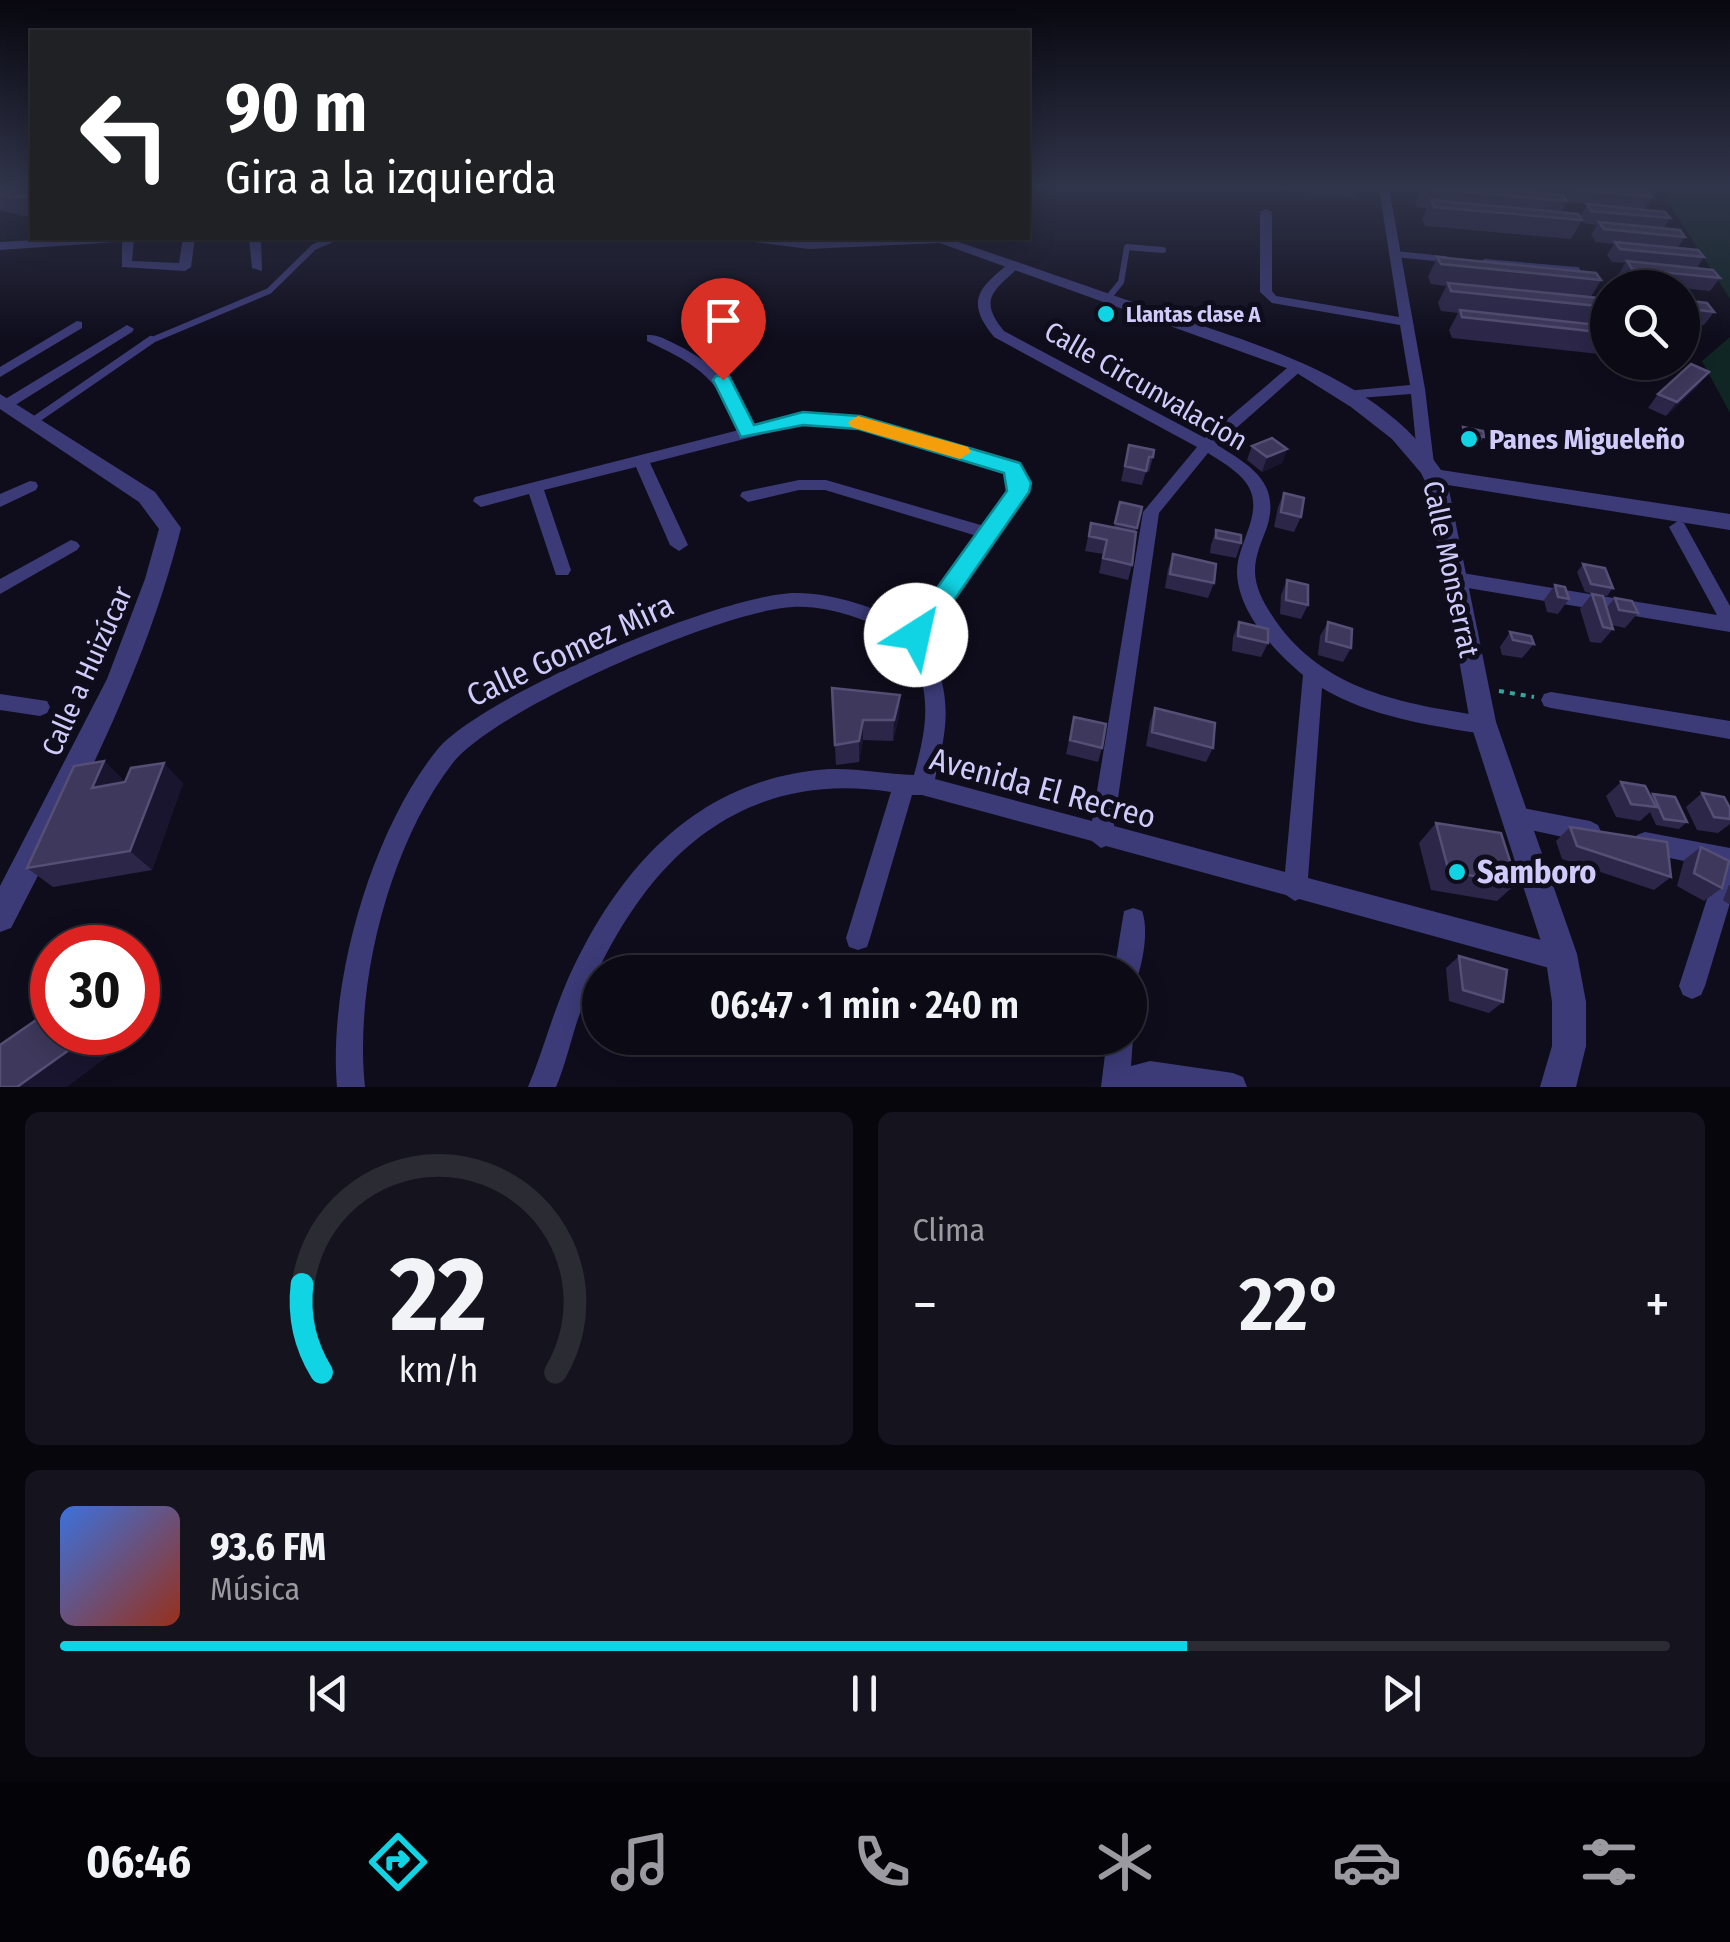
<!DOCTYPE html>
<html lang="es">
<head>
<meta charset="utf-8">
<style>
  :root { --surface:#0b0a15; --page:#14131e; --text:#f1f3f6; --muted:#9a9aa0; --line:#2b2b34; --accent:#10d3e3 }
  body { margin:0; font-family:"Fira Sans Condensed",sans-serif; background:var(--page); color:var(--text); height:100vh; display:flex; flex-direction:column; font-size:38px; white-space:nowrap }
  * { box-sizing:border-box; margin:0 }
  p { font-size:32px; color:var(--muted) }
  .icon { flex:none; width:55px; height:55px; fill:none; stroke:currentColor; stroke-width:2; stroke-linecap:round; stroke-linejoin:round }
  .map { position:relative; height:1087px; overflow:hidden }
  .drawer { display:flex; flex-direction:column; gap:25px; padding:25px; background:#06060c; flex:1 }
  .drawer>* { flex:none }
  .guide { position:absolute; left:30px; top:30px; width:1000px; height:210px; border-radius:0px; box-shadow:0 5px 25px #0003,0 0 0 2px var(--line); background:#202124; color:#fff; overflow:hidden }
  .fabs { position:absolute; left:1590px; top:270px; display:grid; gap:20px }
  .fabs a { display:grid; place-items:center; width:110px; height:110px; border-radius:50%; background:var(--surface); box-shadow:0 5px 25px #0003,0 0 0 2px var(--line); font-size:50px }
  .speed { position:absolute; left:30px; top:925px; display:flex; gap:20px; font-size:50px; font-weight:700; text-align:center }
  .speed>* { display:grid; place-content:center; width:130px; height:130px; border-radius:50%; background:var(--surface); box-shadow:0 5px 25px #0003,0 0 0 2px var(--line); line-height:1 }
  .speed .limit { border:15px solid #d22; background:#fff; color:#111 }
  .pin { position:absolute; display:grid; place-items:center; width:85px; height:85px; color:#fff; margin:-102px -42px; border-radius:50% 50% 50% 0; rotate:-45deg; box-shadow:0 0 10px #0007 }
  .pin .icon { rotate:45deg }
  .me { position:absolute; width:110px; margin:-55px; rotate:35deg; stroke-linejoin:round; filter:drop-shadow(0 0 8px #0008) }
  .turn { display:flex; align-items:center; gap:35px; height:210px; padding:0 30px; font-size:45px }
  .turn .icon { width:130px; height:130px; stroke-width:2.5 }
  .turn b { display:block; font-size:70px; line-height:85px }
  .big { font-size:75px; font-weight:600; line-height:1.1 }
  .drawer .widget { flex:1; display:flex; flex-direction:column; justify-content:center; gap:15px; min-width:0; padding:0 35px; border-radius:15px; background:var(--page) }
  .drawer .dial { align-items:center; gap:0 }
  .dial svg { height:260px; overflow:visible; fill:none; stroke:var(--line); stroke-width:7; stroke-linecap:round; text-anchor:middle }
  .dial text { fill:var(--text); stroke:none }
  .song { display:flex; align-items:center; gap:30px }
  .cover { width:120px; height:120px; border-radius:15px; background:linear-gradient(135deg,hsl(220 70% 55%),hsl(10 70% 35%)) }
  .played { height:10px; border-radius:5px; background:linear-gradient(90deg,var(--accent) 70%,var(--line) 70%) }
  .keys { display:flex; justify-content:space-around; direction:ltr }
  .heat { display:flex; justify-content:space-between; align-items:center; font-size:55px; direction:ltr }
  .drawer .tiles { flex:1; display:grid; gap:25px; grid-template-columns:1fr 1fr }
  .widget:last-child { grid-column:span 2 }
  .trip { position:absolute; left:582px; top:955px; width:565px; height:100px; border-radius:50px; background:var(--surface); box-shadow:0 5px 25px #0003,0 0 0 2px var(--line); font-weight:600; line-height:100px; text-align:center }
  .menu { display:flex; height:160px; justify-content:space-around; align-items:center; background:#040408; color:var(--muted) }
  .menu .icon { width:70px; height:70px }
  .menu .active { color:var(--accent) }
  .menu b { font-size:45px; color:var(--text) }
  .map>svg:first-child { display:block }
</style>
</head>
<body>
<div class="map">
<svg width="1730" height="1087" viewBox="0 0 1730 1087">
  <rect width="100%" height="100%" fill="#0f0d1c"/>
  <!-- green -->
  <path fill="#102624" d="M1664,188h66v111l-62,-97z
    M1730,337v76l-28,-52z"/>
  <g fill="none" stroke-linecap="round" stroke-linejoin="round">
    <!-- path -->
    <path stroke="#35a69c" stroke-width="4" stroke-dasharray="5 6" stroke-linecap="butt" d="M1499,691l35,6"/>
    <!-- service-far1 -->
    <path stroke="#3c3b78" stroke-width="6" d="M1395,254l50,5
      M1485,262l92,8
      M1108,298l13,-16 6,-35 36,3
      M145,343l124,-52 45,-44 21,-9"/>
    <!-- service -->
    <path stroke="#3c3b78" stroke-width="8" d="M32,422l119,-82"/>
    <!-- minor -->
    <path fill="#3c3b78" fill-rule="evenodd" d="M1379,188h10l36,201 9,75 -8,5 -8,-5 -7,-70 -65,5 -7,-4 7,-4 64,-6 -10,-60 -128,-22 -12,-11v-80l6,-3 6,3v79l4,5 123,21z
      M71,238h51l-6,4 -116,8v-8z
      M122,238h12l-2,23 47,2 4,-25h12l-4,29 -6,4 -63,-4z
      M249,238h12l1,33 -10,-3z
      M748,238l61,3 85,-3 50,1 -6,4 -129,6 -55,-7z
      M1011,262l10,3c-24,24 -45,32 -17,66l201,107 88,-75h10v6l-86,76c33,20 64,38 50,82 -5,14 -12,28 -12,44 0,18 10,34 20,49 49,71 129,84 208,96l7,3 3,6 -3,6 -7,3c-55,-9 -112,-17 -161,-46l-14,190 252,67 9,4 4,9 -4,9 -9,4 -261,-72 -4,2 -9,-6 -180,-49 -5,2 -9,-7 -170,-46h-10l-42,143 -3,9 -9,3 -9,-3 -3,-9 45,-146c-156,-24 -250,73 -306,208 -12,28 -17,59 -29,87h-28c14,-33 23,-68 37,-101 51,-116 131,-208 264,-217 29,-1 56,5 85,6 15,-56 17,-80 -6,-135 -35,-17 -75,-35 -115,-33 -70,3 -299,102 -341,157 -63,82 -98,221 -87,323h-28c-9,-104 34,-255 100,-337 44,-54 288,-157 359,-157 40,0 80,16 117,32l64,-89 -152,-46h-26l-51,12 -8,-6 2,-4 57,-12h27l158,46c13,-17 32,-33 23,-55l-148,-44 -56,-3 -153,39 38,82 -9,6 -9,-6 -34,-78 -92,23 27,80 -3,5h-12l-27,-81 -48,13 -8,-6 2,-4 264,-67c-23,-54 -40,-64 -92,-89v-6c11,-1 20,5 30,10 39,19 59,43 76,82l50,-13 57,3 159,47 9,19 -2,9 -100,144c25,59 24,81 9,143l157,42 51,-309 54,-65 -203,-110c-29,-36 -16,-49 17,-75zM1208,453c37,23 56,36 39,80 -4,12 -10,25 -10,38 0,40 38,81 66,104l-18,197 -171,-46 45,-313z
      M77,321l5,1v6l-82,49v-10z
      M127,325l7,4 -2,3 -120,75 -5,1 -7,-3 2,-4z
      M30,481l6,1 2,4 -2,4 -36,17v-13z
      M1678,521l6,2 46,83v26l-274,-46 -6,-2 -3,-5 3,-5 6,-2 261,43 -48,-88z
      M71,540l6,2 3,4 -3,4 -77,44v-15z
      M1551,692l179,29v18l-179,-31 -7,-2 -3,-6 3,-6z
      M0,694l47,7 3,6 -3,6 -7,3 -40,-6z
      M1517,807l73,14 8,4 3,7 -3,7 -8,4 -73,-16 -8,-3 -3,-7 3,-7z
      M1645,832l85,16v55l-25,83 -4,9 -9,4 -9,-4 -4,-9 38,-118 -80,-17 -4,-8 4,-8z
      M1133,908l9,3c7,18 1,52 -6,70l-6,2v-11h-16l10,-61z
      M1130,1030l3,8 -2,28 19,-5 83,12 10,4 4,10h-146l6,-49h23z"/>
    <!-- tertiary -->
    <path fill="#3c3b78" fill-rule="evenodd" d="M926,238h21c68,23 136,47 203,70 103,36 226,66 291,162l289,44v16l-282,-45 48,237 81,232 9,48v44l-10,41h-36l12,-41v-44l-7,-48 -75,-232 -41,-233 -8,-16 -29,-34 -41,-32 -59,-37z
      M0,394l155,98 26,36c-36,143 -103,270 -170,400l-11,4v-46l107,-207 38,-100 14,-50 -20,-27 -139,-93z"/>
  </g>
  <!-- wall -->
  <path fill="#2c2649" d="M0,188h32v28h-9l-23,-6z
    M1279,188h78l-4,9 -74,-7z
    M1413,188h137l-3,6 20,7 -7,12 22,7 -11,19 -146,-13 -3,-7 5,-11 -10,-1 -2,-6 5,-12z
    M1570,188h89l-4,7 -5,-1 2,3 -7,12 -76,-7 -4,-6z
    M1587,204l83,14 -6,10 21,9 -7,11 26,9 -7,11 23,10 -10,13 -86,-9 -5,-8 6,-11 -13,-1 -5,-7 7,-11 -18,-2 -5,-7 6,-10 -13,-2 -4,-6z
    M1437,257l164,23 -10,17 17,2v56l-156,-17 -3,-8 9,-17 -17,-2 -3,-8 8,-17 -15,-2 -3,-7z
    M1682,300l32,12 -10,13 -22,-2z
    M1698,386l-32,30 -18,-8 10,-14z
    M1463,427l21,10 -5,7 -19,-4 -1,-6z
    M1129,445l24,12 -4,15 -3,-1 -4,14 -21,-4z
    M1252,446l35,3 -5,14 -20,9 -15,-12z
    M1284,493l17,24 -7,15 -20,-5 4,-20z
    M1120,502l22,5 -7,28 -3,30 -4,15 -29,-7 4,-19 -18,-3 6,-28 23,5z
    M1216,530l25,13 -5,15 -26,-5 1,-8z
    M1173,554l41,29 -6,15 -43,-10 3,-19z
    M1583,564l30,24 -6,8 -22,-4 -8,-20z
    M1287,580l21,25 -7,14 -21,-5 1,-19z
    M1555,585l14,14 -11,15 -11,-2 -3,-12z
    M1592,594l14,14 9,-10 23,15 -13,15 -13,-3 1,4 -12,14 -11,-1 -10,-33z
    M1239,622l29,21 -7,14 -29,-6 1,-14z
    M1328,622l23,26 -8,14 -25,-7 2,-19z
    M1510,632l24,12 -12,14 -20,-3 -2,-8z
    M832,688l68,7 -1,21 -6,25 -30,-1 -4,22 -23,3z
    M1155,708l58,40 -7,14 -60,-16 4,-24z
    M1074,717l28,31 -4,14 -32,-8z
    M104,761l21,21 58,1 -31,87 -99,17 -26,-19z
    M1621,782l29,14 3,-2 34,28 -8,7 -23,-4 -6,-13 -10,9 -24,-4 -10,-21z
    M1702,793l28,15v16l-12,9 -21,-3 -11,-23z
    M1436,823l81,60 -20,18 -66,-11 -12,-47z
    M1570,827l101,50 -17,13 -92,-31 -6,-18z
    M1701,847l21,41 -18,13 -27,-15 7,-26z
    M1729,885h1v20l-7,-5z
    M1459,956l44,46 -14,11 -40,-12 -3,-33z"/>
  <!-- shaded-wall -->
  <path fill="#19152f" d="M1709,372l-11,14 -32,30 11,-14z
    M1287,449l-5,14 -20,9 5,-15z
    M900,695l-1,21 -6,25 1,-21z
    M863,720v20l-4,22v-21z
    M104,761l21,21 -33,6z
    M164,763l19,20 -31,87 -22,-19z
    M138,965l12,9 13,23 -25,19z
    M75,1032h41l-16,12 7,13 -40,30h-50z"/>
  <!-- building -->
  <path fill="#3e385c" stroke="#554f75" stroke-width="2.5" d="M0,188h32v8l-21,1 -11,-2z
    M1425,188h60l78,7 4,6z
    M1575,188h43l29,3 5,6 -76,-7z
    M1431,200l147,14 4,6 -148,-13z
    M1587,204l78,8 5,6 -79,-7z
    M1599,222l81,8 5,7 -81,-8z
    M1615,242l83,8 6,7 -84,-8z
    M1437,257l159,16 5,7 -160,-16z
    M1627,261l86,9 7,8 -88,-9z
    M1448,283l160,16v8l-157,-16z
    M1682,300l25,3 7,9 -32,-4z
    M1460,310l148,16v7l-146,-16z
    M1691,364l18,8 -32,30 -19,-8z
    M1463,427l20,4 1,6 -20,-4z
    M1272,438l15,11 -20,8 -15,-11z
    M1129,445l25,5 -1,7h-4l-3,14 -21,-5z
    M1284,493l20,5 -3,19 -20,-5z
    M1120,502l22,5 -5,21 -22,-5z
    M1091,523l45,9 -4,33 -29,-7 4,-18 -18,-4z
    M1216,530l25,5v8l-25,-5z
    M1173,554l43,10 -2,19 -44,-9z
    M1583,564l22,4 8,20 -22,-4z
    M1287,580l21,5v20l-22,-5z
    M1555,585l10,2 4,12 -11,-2z
    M1592,594l11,2 10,33 -10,-2z
    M1615,598l17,3 6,12 -19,-3z
    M1239,622l29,7v14l-30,-7z
    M1328,622l24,7 -1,19 -25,-7z
    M1510,632l21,4 3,8 -21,-4z
    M832,688l68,7 -6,25h-31l-4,21 -24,4z
    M1155,708l60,15 -2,25 -61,-16z
    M1074,717l32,7 -4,24 -32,-8z
    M104,761l-12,27 33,-6 6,-14 33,-5 -34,88 -103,17 47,-102z
    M1621,782l24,4 11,21 -25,-3z
    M1702,793l22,4 6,11v11l-16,-2z
    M1653,794l22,3 12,25 -23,-3z
    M1436,823l65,10 16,50 -68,-11z
    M1570,827l97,15 4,35 -94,-31z
    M1701,847l28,14 -7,27 -28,-15z
    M1459,956l48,14 -4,32 -40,-12z
    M52,1009v23h23l5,10 -63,45h-17v-42z"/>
  <!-- sky -->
  <linearGradient id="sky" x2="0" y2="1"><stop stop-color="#08070f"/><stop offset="0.55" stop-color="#31354b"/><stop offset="1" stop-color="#31354b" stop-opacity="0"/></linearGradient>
  <rect width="1730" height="340" fill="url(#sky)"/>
  <!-- route -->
  <path fill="#10d3e3" stroke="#0a8994" stroke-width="2.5" d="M716,376h13l25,49 49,-13 57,4 160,47 11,20 -2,9 -104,150h-18l-4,-7 104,-144 -3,-18 -145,-44 -56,-4 -62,12 -28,-57z"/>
  <!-- slow -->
  <path fill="#f59e0b" d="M858,416l110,31 3,5 -11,7 -109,-32 -3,-5z"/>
  <!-- markers -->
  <g fill="#10d3e3" stroke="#0f0d1c" stroke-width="4">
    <circle cx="1106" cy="314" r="10"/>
    <circle cx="1469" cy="439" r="10"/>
    <circle cx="1457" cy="872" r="10"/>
  </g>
  <g text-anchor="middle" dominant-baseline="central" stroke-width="10" stroke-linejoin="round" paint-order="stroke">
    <!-- far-poi labels -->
    <g font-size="22" font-weight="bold" fill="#d0cbfb" stroke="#0f0d1c" text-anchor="start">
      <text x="1126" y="314">Llantas clase A</text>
    </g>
    <!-- street labels -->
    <g font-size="28" fill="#d0cbfb" stroke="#0f0d1c">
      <text transform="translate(1146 386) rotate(30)">Calle Circunvalacion</text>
      <text transform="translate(1451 569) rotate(78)">Calle Monserrat</text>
      <text transform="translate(87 671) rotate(-66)">Calle a Huizúcar</text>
    </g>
    <!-- poi labels -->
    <g font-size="28" font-weight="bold" fill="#d0cbfb" stroke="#0f0d1c" text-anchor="start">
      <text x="1489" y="439">Panes Migueleño</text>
    </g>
    <!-- near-street labels -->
    <g font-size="32" fill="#d0cbfb" stroke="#0f0d1c">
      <text transform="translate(570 650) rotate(-25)">Calle Gomez Mira</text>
      <text transform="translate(1043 788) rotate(15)">Avenida El Recreo</text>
    </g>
    <!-- near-poi labels -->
    <g font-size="32" font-weight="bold" fill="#d0cbfb" stroke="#0f0d1c" text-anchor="start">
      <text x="1477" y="872">Samboro</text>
    </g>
  </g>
</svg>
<div class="fabs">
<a><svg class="icon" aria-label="search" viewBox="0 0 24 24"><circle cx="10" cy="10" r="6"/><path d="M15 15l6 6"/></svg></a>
</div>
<div class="speed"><div class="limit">30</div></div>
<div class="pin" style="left:723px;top:380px;background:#d93025"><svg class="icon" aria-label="arrive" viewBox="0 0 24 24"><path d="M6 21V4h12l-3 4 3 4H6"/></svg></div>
<svg class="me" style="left:916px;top:635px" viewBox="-20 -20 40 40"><circle r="19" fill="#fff"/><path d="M0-13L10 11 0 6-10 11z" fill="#10d3e3"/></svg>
<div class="trip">06:47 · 1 min · 240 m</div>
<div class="guide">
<div class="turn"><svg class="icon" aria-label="left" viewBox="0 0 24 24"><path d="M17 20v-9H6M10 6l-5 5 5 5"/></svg><div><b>90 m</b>Gira a la izquierda</div></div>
</div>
</div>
<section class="drawer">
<div class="tiles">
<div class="widget dial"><svg viewBox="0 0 100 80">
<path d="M14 69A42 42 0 1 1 86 69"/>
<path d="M14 69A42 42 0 0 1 8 42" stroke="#10d3e3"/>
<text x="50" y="56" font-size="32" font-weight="700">22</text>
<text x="50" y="72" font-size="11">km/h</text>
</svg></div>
<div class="widget"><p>Clima</p>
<div class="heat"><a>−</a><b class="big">22°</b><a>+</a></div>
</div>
<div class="widget">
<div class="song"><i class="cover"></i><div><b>93.6 FM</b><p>Música</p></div></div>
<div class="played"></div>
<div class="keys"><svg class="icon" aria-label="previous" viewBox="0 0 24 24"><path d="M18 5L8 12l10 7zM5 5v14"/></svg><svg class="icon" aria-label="pause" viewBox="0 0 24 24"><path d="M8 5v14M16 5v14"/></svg><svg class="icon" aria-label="next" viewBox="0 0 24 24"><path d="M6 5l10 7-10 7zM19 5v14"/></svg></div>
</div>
</div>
</section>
<nav class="menu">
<b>06:46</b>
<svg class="icon active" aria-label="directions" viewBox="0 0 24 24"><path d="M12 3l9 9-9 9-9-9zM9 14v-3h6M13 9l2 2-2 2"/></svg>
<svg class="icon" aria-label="music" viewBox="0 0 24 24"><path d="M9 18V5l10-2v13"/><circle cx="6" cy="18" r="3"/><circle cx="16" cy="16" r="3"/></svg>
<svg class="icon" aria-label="phone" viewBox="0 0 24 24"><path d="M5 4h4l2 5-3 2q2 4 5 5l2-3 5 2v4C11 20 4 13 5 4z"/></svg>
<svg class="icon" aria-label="climate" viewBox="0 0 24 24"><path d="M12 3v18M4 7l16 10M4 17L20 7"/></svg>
<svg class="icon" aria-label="car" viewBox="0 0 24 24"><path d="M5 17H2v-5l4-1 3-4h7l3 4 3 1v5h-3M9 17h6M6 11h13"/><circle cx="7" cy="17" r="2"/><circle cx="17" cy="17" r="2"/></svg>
<svg class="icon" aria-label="filters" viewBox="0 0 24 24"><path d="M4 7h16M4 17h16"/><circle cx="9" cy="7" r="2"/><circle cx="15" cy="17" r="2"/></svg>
</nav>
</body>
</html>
